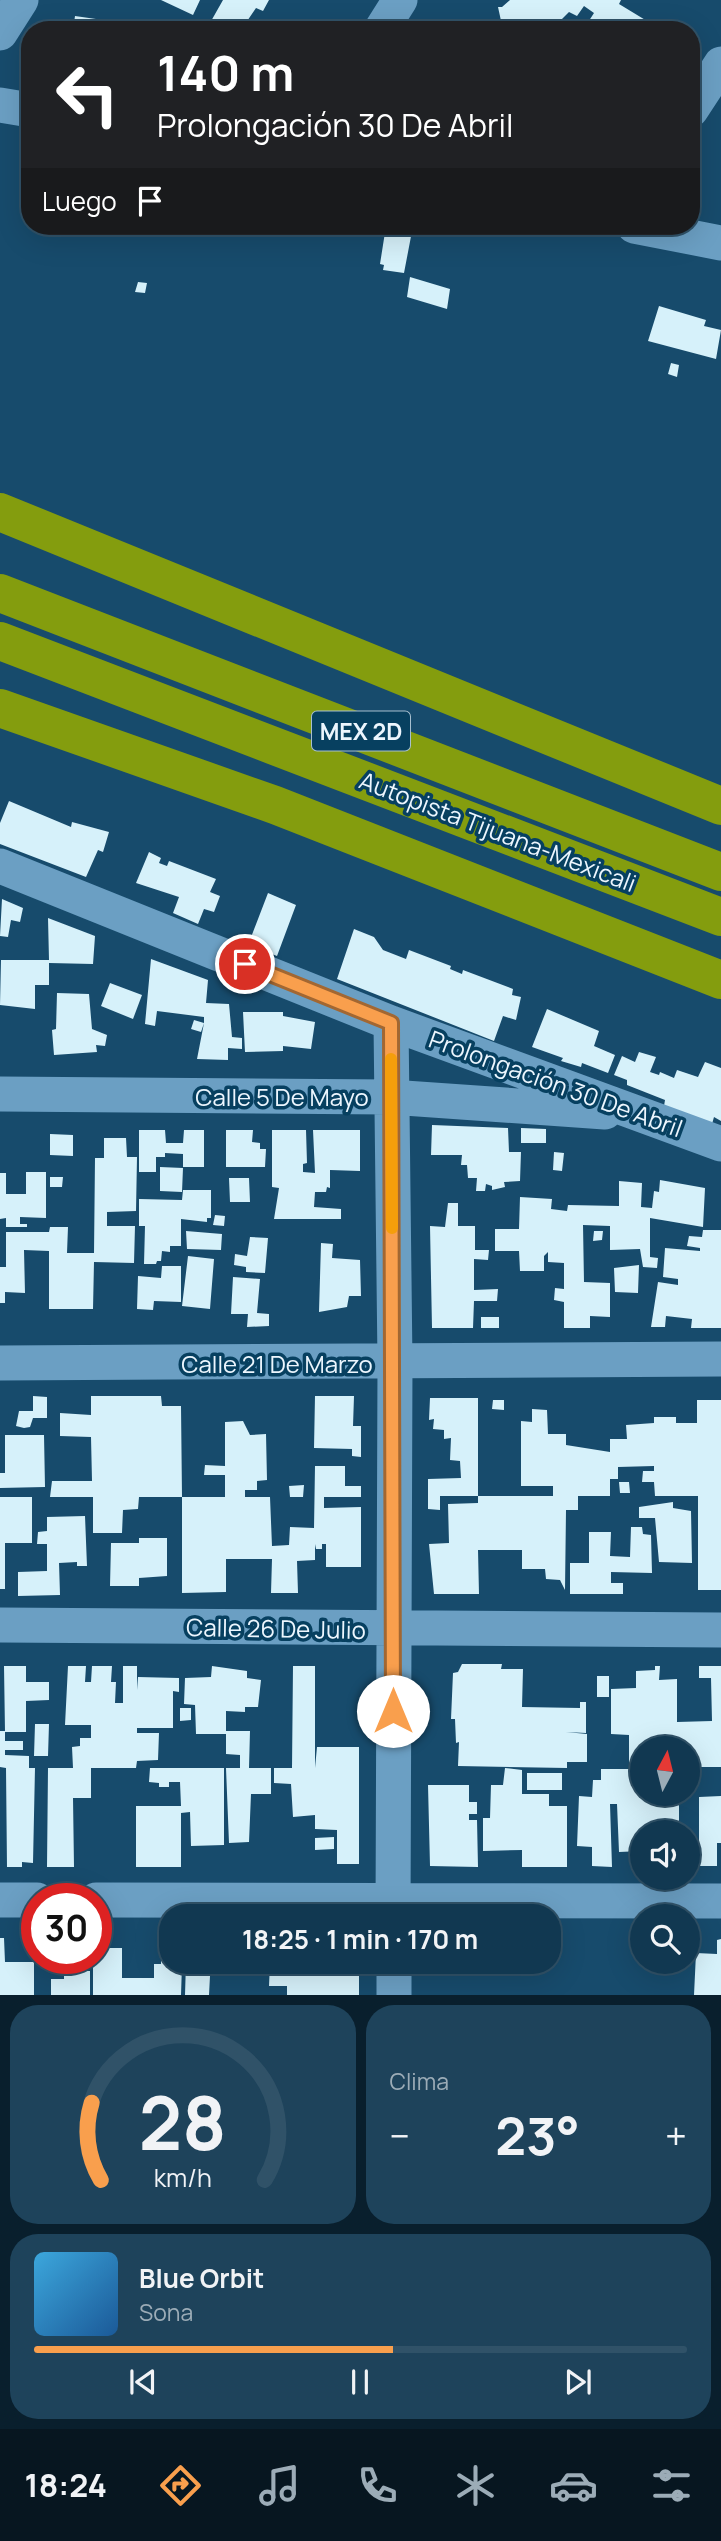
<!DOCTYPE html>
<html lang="es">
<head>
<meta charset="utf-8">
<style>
  :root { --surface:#113851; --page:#1e435b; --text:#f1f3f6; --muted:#9cacb7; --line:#305268; --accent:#f99f4d }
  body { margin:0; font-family:Manrope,sans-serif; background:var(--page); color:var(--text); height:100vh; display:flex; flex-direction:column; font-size:26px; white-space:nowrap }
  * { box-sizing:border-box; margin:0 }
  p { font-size:23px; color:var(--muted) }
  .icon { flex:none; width:38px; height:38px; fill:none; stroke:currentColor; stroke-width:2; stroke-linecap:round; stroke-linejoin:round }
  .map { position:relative; height:1995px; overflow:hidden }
  .sheet { display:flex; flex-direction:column; gap:10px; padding:10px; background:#091f2d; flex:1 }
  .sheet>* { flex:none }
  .guide { position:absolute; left:21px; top:21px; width:679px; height:214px; border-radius:28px; box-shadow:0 7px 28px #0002,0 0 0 2px var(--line); background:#202124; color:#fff; overflow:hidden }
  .needle { width:46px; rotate:7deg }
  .fabs { position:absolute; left:630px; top:1736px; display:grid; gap:14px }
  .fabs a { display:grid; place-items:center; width:70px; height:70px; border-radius:50%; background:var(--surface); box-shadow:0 7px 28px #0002,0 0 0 2px var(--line); font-size:35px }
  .speed { position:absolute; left:21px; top:1883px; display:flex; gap:14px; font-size:35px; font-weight:700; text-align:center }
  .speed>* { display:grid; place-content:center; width:91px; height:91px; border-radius:50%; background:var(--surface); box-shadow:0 7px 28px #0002,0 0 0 2px var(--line); line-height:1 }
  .speed .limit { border:10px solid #d22; background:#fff; color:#111 }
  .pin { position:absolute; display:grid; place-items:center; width:60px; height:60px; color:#fff; margin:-30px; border:4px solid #fff; border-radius:50%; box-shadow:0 2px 7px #0007 }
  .me { position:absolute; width:77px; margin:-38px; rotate:0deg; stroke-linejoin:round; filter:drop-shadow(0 0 5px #0008) }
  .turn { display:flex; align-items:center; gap:24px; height:147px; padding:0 21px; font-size:32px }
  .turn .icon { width:91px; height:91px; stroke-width:2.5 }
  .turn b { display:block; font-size:49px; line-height:60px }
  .then { display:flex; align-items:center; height:66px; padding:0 21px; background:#0003; gap:14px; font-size:26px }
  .big { font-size:52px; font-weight:700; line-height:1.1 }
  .sheet .tile { flex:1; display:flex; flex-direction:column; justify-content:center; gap:10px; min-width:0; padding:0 24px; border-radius:28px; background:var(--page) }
  .sheet .dial { align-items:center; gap:0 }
  .dial svg { height:182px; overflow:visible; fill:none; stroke:var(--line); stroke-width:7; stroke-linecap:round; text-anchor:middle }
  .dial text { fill:var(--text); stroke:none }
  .song { display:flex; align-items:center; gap:21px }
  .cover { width:84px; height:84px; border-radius:10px; background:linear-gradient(135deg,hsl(200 70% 55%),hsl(210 70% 35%)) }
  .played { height:7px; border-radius:4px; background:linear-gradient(90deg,var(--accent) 55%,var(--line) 55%) }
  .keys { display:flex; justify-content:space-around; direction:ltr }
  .heat { display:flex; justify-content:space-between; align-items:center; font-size:38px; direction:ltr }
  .sheet .tiles { flex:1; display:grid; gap:10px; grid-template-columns:1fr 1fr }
  .tile:last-child { grid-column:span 2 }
  .trip { position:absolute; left:159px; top:1904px; width:402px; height:70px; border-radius:28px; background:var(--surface); box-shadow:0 7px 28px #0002,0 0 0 2px var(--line); font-weight:700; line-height:70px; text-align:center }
  .tab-bar { display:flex; height:112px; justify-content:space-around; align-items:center; background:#071620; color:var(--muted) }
  .tab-bar .icon { width:49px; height:49px }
  .tab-bar .selected { color:var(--accent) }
  .tab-bar b { font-size:32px; color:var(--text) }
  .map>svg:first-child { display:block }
</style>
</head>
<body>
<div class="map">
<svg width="721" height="1995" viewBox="0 0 721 1995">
  <rect width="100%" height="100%" fill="#174b6c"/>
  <!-- building -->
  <path fill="#d6f1fa" d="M161,0h39l-7,15z
    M223,0h46l-6,11 -7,-3 -15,22h-35z
    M510,0h111l-2,4 28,17 -6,9h-58l11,-17 -10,-7 -7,10 -8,-4 -18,18h-48l-5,-23h4z
    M75,16l35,5 -1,4 19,5h-55z
    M117,226h15l-1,7 -15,-2z
    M137,226h37l-1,11 -37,-4z
    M386,226h27l-9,47 -21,-3 1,-5 -4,-1z
    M410,277l40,12 -3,20 -40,-12z
    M138,282l9,1 -2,10 -10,-1z
    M659,306l47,14 -2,6 17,4 -5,29 -68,-18z
    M671,363l8,2 -2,12 -9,-3z
    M9,801l62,26 1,-5 37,10 -6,20 -5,-2 -12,27 -86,-33v-21z
    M149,852l12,6 -2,5 8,3 2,-5 47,18 -6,13 10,4 -6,16 -10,-3 -6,15 -25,-11 6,-16 -43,-14z
    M268,893l28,12 -19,51 -29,-11z
    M2,899l21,9 -3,14 -9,-2 -3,17 -8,-1z
    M48,918l47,18 -2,28 -44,-1v22h-14v24l-35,-4 1,-45h48z
    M354,929l20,8 9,13 23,9 3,-9 42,16 -1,3 12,5 1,-4 50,19 -1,6 9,2 -5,23 -13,-4 -9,25 -157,-62z
    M151,959l57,21 -2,23 23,1 3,33 10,1v11l-14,-1v12l-31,-1 7,-36 -3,9 -10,-3 3,-9 10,3v-6l-47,-6 -2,15 -10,-2z
    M110,983l32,12 -9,24 -32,-13z
    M57,993l32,1 3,35 15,6 -2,11 -9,-1 1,7 -43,3 -2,-25 4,-1z
    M547,1009l52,22 -5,15 21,9 -7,18 -26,-10 -1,4 -20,-6 2,-3 -31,-11z
    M243,1012h40v4l32,6 -4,27 -28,-3v5l-38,1z
    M639,1052l17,5 -6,15 9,3 1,-3 14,6 3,-8 21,7 7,-15 16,6v53l-7,-4 -2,7 -48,-18 1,-6 -38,-15v-5l-13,-5 8,-19 13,6z
    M432,1125l76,3 1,24h12l-1,29 -16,1 1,5 -13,3v-4l-6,-2 -1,7h-9l1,-13h-9l-1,-13h-6l1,-10h-31z
    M521,1128l25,1v14h-25z
    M139,1130h26l1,13h17l1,-13h20v37h-21v-13l-18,-1v4h-9v15h-17z
    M226,1130h27l-1,12 8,1v6h6l-1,18h-39z
    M272,1130h34l1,33 -4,1v8l12,1 -2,-43h47v41l-30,-1v18l-3,-1 -1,5h-11l-1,15 27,2v10h-67l5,-31 -7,-1z
    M50,1134l23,1v21l-23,-1z
    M104,1138h22l1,19h10l-1,54 -29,1v14h28l-1,37 -40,-1 -1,47h-44v-58l-25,-1 1,43 -20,-1v11h-5v-36h6v-35h43l1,-5h18l-1,26h27l1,-95h9z
    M554,1152l10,1 -2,18 -9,-1z
    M160,1167l23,1 -1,24 -22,-1z
    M26,1172h20v46l-26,-1v7h7v3h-21v-9l-6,1v-46h6v21h20z
    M50,1177h13l-1,10h-12z
    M229,1178h20l1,24h-20z
    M660,1180l45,8 -2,39 -53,-9v39l8,1 -1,10 -14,-1 -3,-18 -30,1v-24l-27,-1 1,57 26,1v34l-20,-1v12h-26v-26l-10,-2 1,-12 9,1v-26l-16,-1v-10l-4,4v15h-24l-1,-20h-24v-22h24l1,-32 32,2 -1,10 16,2 1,-6 51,1v-25l23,2 -1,24 11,1 2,-17 5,1z
    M183,1190h28v28h-4v4l-26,-3v27h-11v6l-8,-1 -1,10h-4l-1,3h-12l1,-38h-6v-27l43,1z
    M448,1203h10v23h17v24h14l-1,10 -14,-1v31l24,-1 -1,12h-23l-1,27h-41l-2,-102 15,1z
    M215,1215l10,1 -1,10 -11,-1z
    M703,1230h18v98h-30l1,-9 -26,-3 -1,11h-14l7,-45 20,3v-6l-15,-2 2,-29 35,3v-3l-13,-2 2,-10 13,1z
    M186,1231l36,3 -1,16 -34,-1z
    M594,1231h9l-1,9 -9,1z
    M250,1237l18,1 -3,35 -19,-1v-5l-12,-2 1,-11 12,2z
    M321,1243l12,1 -1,14 28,2 1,36h-12l-2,11 -28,5z
    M188,1256l26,3 -4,50 -28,-3z
    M639,1265l-1,28 -23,-1 -1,-24z
    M162,1266h19v36l-27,-1 -1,9 -16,-1 1,-33 23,2z
    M233,1277l27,2 -3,34 12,1v12l-22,1 1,-13h-17z
    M481,1317h18v11h-18z
    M33,1396l14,1v21h-14l-3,9 -6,1 -8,-2 3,-15h14z
    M91,1396h70l1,10h19l1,91h-43l-1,12 -15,1 -1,23h-29v-36h-43l2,-16h40l-1,-44 -31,-1v-23l31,2z
    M315,1396h39l-1,30h8v31l-9,-1v-7l-38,-1z
    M430,1398h48v98h75v-10h-32v-65l11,1v-13l15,1 1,24h18v11l44,7v-13h17l-1,-14 28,-2v-6h22v6h21v-23h24v190h-23v-94h-43l-1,-14h-12l1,-11h11v-5l-36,1v12h-8v17h-32v14h-12l-1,80 -5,-10 -14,-1 -1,-10h-23v-19h-44l1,44h-45l-5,-50 20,-1 -1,-39 30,-1v-7h-38v14l-12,-1v-30l33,-1 -1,-17 -10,-1 1,-22 -7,1v-9l-11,-1 1,-10 -5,1z
    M493,1400h11v10l-12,-1z
    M243,1421l7,14 16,-1 1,46 -10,1v9h-12v7h25l2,49 17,-1 1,-18 24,1 1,-62h30v20h16v11h-37v11l37,-1v60h-35v-23h-4v5h-6l-1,-5v16l-18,1 1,32h-27l1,-34h-46v33l-44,1v-96h43v-22h-21l1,-10 20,1v-44z
    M5,1435h39l1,52 -45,1v-15h5z
    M619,1482h10l1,11h-10z
    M304,1485l-1,12h-13l-1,-11z
    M0,1497h32v46h-27v46h-5z
    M673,1502v6l18,3 1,52 -33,-1 -4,-44h-16v-11z
    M85,1516l2,50h-10v-4l-18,1 1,32 -42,1v-24l29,-1v-27h-10l1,-12 9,-1v-14z
    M631,1527h11l1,7 8,1 1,38 -41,-1v11h12v11h-53v-31h19v-31h22l-1,24 20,1z
    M139,1538h28v38l-28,2v8h-29l1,-43h28z
    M462,1664h40l-1,5h22l-1,38 58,1v-6h6v31l-20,-1 21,2v28h-20v6l-109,-2 1,-24 -3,1 -1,-24h-4l2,-46 5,-1z
    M4,1666h22v16h23v18l-23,1v31h-21z
    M68,1666h18l-1,16h6l1,-16h20l-1,16h5l-1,21h8v-37h14v24l1,-13 41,1v14l-6,-1v37h-36v5h22l-1,27 -21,1 -1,7h-45v30h-18l1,69h-27l1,-99h25l-1,-21 8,-1v-8h11v-13h-26z
    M212,1666l35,5v7l14,2 -3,27h-13v5l-19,-1v20h24l-1,37h22v26h-20l-2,48 -20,1 -3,-75h14v-13l-14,-1v-20h-30l-1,-29 -11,-1 1,-26 26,-1z
    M293,1666h22v102l2,-21h42v117h-22v-34l-22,-1v-14l-22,2 -2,-33 -17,-1v-15h18z
    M655,1666h5l-1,14 18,-1v43l35,-1 -1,-43h-12v-12h22v101h-33v-19h-46v46h37v38h-37v19l-23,1 -2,-48h-7l2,63 -20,-1v-19l-15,-1 2,-50 13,1 1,-17h8v-11h28v-34l-18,-1v-45l25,-1v-17l19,-1z
    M597,1676h12v21h-12z
    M180,1708h11v12l-11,1z
    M35,1724h14l-1,32h-14z
    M0,1731h5v10h18v9h-18v5l24,1v12h6l-2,95 -11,-1v5h-15l-1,-99 -6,-1z
    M150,1768h74v77l-33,1 -1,-34 -9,1v54h-45v-61h45l-1,-24h-11v5h-10v-4l-10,-1z
    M505,1768l17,2v24h27v12h18v61h-45v-17l-39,1v-33h7l1,-33h12z
    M527,1773h35v17h-35z
    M428,1785h41v17h8v12h-8v6h8l1,47 -48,-1z
    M721,1796v47h-4v23h-18v-69z
    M334,1837v12l-19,1v-12z
    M0,1938h4l1,24h29v33h-34z
    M721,1939v56h-27l2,-42 21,1v-14z
    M96,1948h26v30h32v-14h7v-3l21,4 -1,30h-88v-37h3z
    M64,1958h16l4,13h6v24h-39v-16h13z
    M186,1962h41v14h-17l-1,19h-24z
    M270,1962h89v33h-72v-9h-18z"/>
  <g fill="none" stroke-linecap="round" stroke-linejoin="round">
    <!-- street -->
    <path stroke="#6b9fc3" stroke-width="35" d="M381,30l19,-30
      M0,33l21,-33
      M0,105l30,5
      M691,110l30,-46
      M634,226l87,17
      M0,866l391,157 330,121
      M391,1023l4,340 -2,553
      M0,1094l390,3 215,15
      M0,1363l721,-4
      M0,1625l721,5
      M0,1900h37
      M96,1900l625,1
      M394,1962v33"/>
    <!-- highway -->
    <path stroke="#849d0e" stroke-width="38" d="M0,512l721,294
      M0,593l721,279
      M0,641l721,276
      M0,708l275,97 446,175"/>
  </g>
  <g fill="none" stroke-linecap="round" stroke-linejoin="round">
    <!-- route casing -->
    <g stroke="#a26732" stroke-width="18">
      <path id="route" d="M245,964l146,59 2,688"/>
    </g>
    <!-- route -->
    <use href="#route" stroke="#f99f4d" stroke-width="12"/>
    <!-- slow -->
    <path stroke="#f59e0b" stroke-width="12" d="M391,1059l1,169"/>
  </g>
  <g text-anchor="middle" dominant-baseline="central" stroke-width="7" stroke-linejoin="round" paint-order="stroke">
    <!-- shield labels -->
    <rect fill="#074060" stroke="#a7bfcf" stroke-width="2" x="312" y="711.5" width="98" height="39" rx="5"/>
    <g font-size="23" font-weight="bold" fill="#ecf6fe">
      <text x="361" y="731">MEX 2D</text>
    </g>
    <!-- street labels -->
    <g font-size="24" fill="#ecf6fe" stroke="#074060">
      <text transform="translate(498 831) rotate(21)">Autopista Tijuana-Mexicali</text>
      <text transform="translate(556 1083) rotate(20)">Prolongación 30 De Abril</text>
      <text x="282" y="1096">Calle 5 De Mayo</text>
      <text x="277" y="1363">Calle 21 De Marzo</text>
      <text transform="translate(276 1628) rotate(1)">Calle 26 De Julio</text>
    </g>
  </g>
</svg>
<div class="fabs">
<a><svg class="needle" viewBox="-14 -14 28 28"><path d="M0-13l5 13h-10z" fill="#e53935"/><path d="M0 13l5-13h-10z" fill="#9cacb7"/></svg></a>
<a><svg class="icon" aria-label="sound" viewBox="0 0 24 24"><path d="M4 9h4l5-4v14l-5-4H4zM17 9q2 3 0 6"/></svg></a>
<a><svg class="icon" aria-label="search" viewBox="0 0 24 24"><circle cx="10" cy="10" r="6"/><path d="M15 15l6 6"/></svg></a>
</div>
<div class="speed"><div class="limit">30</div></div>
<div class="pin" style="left:245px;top:964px;background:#d93025"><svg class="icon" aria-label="arrive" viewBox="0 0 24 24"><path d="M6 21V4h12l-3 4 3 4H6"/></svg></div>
<svg class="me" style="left:393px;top:1711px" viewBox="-20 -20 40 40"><circle r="19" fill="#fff"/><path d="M0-13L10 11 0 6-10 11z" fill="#f99f4d"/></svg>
<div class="trip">18:25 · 1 min · 170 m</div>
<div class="guide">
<div class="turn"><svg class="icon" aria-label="left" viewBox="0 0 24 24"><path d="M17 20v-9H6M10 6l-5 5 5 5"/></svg><div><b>140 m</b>Prolongación 30 De Abril</div></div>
<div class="then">Luego<svg class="icon" aria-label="arrive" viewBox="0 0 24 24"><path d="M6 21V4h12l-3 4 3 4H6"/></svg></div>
</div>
</div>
<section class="sheet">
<div class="tiles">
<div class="tile dial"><svg viewBox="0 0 100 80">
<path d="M14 69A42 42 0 1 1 86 69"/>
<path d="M14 69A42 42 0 0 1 10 35" stroke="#f99f4d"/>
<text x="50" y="56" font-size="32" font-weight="700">28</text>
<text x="50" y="72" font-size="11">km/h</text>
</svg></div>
<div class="tile"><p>Clima</p>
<div class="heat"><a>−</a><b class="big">23°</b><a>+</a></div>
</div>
<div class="tile">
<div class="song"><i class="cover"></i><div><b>Blue Orbit</b><p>Sona</p></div></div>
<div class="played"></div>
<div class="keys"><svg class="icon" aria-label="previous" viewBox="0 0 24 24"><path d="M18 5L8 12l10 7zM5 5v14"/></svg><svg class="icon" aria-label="pause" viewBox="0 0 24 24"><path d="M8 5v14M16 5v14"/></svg><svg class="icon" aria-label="next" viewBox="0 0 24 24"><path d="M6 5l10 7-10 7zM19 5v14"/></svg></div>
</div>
</div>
</section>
<nav class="tab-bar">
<b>18:24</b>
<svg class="icon selected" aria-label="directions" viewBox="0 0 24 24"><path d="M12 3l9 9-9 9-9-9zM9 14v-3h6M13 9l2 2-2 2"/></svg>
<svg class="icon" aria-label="music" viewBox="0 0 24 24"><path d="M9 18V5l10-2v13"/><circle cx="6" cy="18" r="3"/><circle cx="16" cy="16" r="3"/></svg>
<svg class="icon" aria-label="phone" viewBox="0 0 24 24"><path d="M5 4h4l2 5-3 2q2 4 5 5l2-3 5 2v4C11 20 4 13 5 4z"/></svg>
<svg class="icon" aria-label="climate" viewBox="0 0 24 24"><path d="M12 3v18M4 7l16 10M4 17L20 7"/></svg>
<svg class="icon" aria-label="car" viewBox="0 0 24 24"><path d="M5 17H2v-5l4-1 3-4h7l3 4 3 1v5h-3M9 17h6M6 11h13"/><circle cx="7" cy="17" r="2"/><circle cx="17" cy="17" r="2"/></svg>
<svg class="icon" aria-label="filters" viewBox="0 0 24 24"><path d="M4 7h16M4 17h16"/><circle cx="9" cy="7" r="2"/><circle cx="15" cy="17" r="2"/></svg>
</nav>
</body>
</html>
